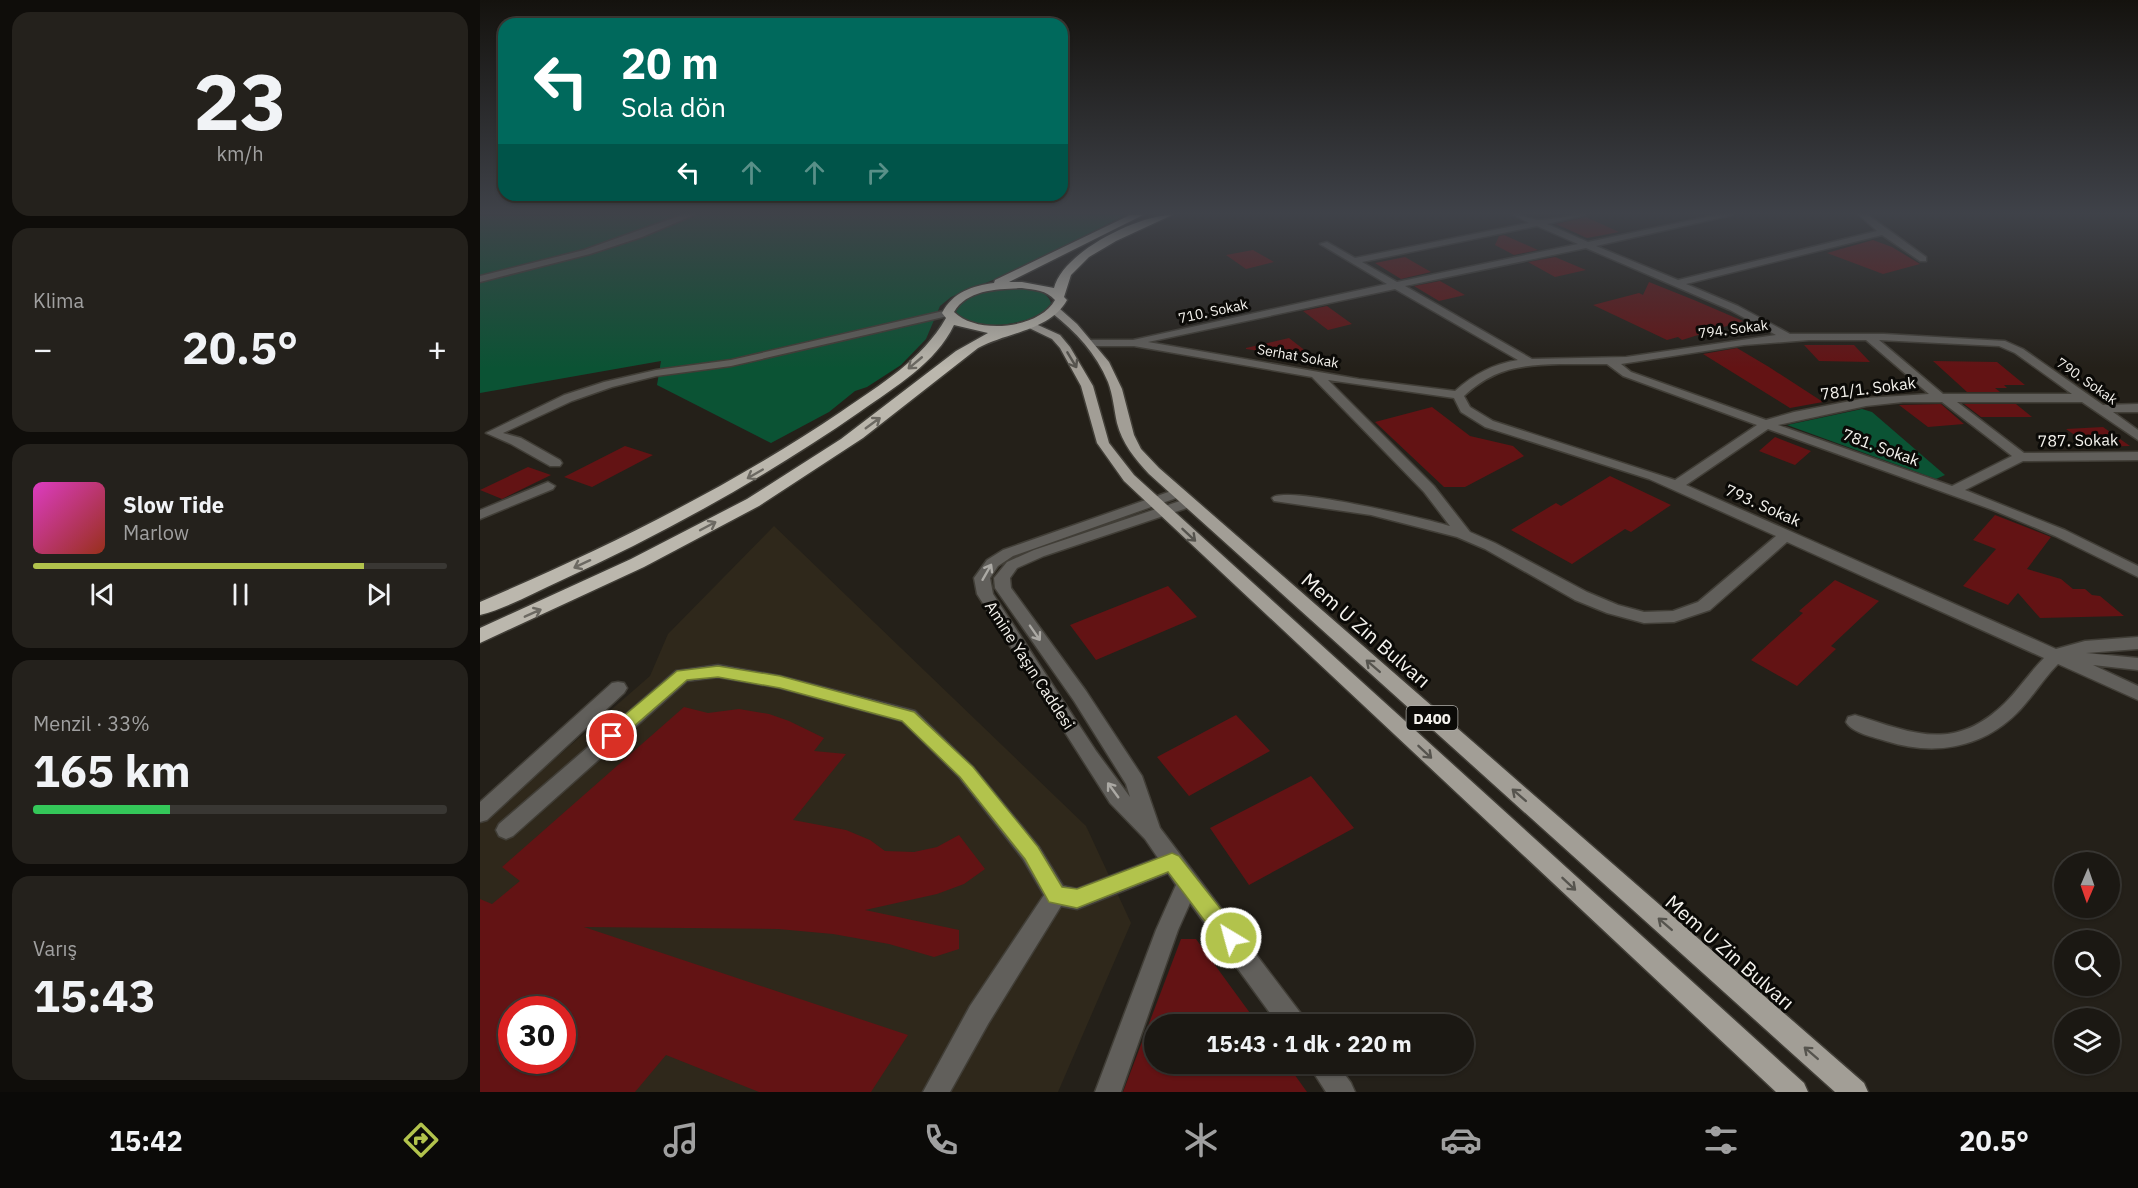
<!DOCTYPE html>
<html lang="tr">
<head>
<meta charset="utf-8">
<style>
  :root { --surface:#1b1813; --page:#24211c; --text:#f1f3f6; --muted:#a0a0a0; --line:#393733; --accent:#b2c34c }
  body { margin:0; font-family:"IBM Plex Sans",sans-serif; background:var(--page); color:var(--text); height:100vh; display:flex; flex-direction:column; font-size:22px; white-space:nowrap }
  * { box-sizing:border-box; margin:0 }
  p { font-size:20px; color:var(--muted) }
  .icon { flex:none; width:33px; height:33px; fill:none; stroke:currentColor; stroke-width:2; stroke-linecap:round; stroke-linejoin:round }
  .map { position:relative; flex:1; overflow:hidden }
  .sheet { display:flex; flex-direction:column; gap:12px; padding:12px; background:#0f0d0a; width:480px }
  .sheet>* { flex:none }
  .hud { position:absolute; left:18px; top:18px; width:570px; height:183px; border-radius:18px; box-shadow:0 2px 4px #0004,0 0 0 2px var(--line); background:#00695c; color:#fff; overflow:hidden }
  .needle { width:39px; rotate:182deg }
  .tools { position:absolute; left:1574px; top:852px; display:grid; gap:12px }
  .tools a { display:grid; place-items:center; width:66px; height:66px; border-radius:50%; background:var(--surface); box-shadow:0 2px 4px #0004,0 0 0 2px var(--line); font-size:30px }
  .speed { position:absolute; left:18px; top:996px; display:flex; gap:12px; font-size:30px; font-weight:700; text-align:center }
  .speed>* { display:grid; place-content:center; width:78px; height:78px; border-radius:50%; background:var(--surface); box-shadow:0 2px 4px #0004,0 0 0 2px var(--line); line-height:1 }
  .speed .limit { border:9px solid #d22; background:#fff; color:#111 }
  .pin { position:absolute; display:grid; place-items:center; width:51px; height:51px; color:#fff; margin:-26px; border:3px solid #fff; border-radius:50%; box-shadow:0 2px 6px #0007 }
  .me { position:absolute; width:66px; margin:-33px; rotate:323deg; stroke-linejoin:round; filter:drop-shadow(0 0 4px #0008) }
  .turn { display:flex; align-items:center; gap:21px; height:126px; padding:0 24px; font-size:27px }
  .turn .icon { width:78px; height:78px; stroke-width:2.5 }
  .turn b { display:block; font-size:42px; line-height:51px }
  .lanes { display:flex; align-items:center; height:57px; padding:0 24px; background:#0003; justify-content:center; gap:30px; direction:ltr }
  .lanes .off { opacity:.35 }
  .big { font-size:45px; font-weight:700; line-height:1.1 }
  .sheet .widget { flex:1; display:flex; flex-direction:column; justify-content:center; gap:9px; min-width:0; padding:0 21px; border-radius:18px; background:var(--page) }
  .sheet .dial { align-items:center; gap:0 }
  .dial b { font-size:78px; line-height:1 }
  .song { display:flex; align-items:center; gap:18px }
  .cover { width:72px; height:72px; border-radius:9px; background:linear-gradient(135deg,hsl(310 70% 55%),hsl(10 70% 35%)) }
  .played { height:6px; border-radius:3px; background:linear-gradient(90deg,var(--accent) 80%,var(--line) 80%) }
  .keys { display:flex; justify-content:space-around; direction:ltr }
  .heat { display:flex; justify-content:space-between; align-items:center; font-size:33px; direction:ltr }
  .charge { height:9px; border-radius:4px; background:linear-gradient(90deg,#34c759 33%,var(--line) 0) }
  .trip { position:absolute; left:664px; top:1014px; width:330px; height:60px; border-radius:30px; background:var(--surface); box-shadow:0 2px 4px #0004,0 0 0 2px var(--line); font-weight:700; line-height:60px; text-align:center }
  .menu { display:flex; height:96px; justify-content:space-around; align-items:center; background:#0b0a08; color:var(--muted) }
  .menu .icon { width:42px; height:42px }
  .menu .current { color:var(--accent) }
  .menu b { font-size:27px; color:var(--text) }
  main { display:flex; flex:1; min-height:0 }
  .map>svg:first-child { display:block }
</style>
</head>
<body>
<main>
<section class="sheet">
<div class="widget dial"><b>23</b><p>km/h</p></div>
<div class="widget"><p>Klima</p>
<div class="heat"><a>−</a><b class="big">20.5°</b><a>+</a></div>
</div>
<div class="widget">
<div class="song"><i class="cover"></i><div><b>Slow Tide</b><p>Marlow</p></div></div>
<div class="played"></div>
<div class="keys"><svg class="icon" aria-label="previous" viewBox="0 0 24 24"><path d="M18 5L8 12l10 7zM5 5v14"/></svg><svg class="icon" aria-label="pause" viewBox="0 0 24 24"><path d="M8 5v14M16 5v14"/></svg><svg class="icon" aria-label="next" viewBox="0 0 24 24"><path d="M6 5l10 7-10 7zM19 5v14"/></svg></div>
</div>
<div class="widget"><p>Menzil · 33%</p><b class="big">165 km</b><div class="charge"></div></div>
<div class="widget"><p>Varış</p><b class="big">15:43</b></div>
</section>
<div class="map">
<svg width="1658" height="1092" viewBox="0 0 1658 1092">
  <rect width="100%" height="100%" fill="#242019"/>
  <!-- built -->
  <path fill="#2f281b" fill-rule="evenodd" d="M294,526l312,300 45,97 -73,169h-578v-268l170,-148 18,-42zM32,1010h50v50h-50z"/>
  <!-- green -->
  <path fill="#0b5334" d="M645,215l-103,53 -71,29 -11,9 -14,33 -25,26 -34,22 -12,4 -26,21 -58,31 -114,-58 4,-24 -181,32v-177z
    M526,288c14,0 40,-2 45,15 -13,23 -79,31 -95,9 5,-19 33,-22 50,-24z
    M1382,409l10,3 73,63 -9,4 -149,-54z"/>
  <!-- building -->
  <path fill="#631314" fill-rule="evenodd" d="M1106,217l33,15 -32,6 -31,-14z
    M1024,235l34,15 -24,5 -19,-10 4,-9z
    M1393,240l19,7 28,17 -37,10 -56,-21z
    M773,250l21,12 -28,7 -20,-14z
    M925,257l26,15 -30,7 -26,-16z
    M1075,257l31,13 -31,7 -27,-15z
    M960,281l25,14 -26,6 -25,-15z
    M1169,282l45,18 49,21 -61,19 -4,-3 -11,3 -74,-35 46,-12 4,2z
    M847,306l25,18 -24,6 -25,-19z
    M809,338l27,21 -70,-10v-1z
    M1324,345h50l16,17 -51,-1z
    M1257,348l32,19 54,35 -33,6 -87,-54z
    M1453,361l64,1 28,23h-21l3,3h-12l5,4h-33z
    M1461,404l23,20 -36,3 -29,-22z
    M1484,404h52l16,13h-51z
    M952,407l38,29 43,10 11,10 -59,31h-21l-69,-65z
    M1623,427l27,19 -38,1 -26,-18z
    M1295,437l36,14 -16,14 -36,-14z
    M145,446l28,9 -61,32 -28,-10z
    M48,467l23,8 -49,24 -22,-9z
    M1130,476l61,29 -40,27 -6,-3 -53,35 -61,-34 45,-27 5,3z
    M1515,515l56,22 -24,32 34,10 12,10h12l7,6 8,1 24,20 -84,2 -22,-25 -10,12 -45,-19 33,-37 -23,-9z
    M1355,580l44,21 -48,45 5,3 -39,37 -46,-26 52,-47 -4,-2z
    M688,586l29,31 -101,43 -26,-35z
    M204,707l24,6 31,-4 30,5 20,7 35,17 -10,13 32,3 -53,66 53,10 24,10 15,11 29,1 23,-5 22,-12 26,34 -21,15 -27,10 -72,16 94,20v19l-25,8 -45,-13 -56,-10 -55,-5 -194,-2 324,108 -37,57h-112l-93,-37 -31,37h-155v-193l12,5 28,-23 -18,-14zM32,1010h50v50h-50z
    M756,715l34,36 -81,45 -32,-39z
    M831,776l43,52 -105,57 -39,-57z
    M701,939h15l62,85h-103v40h132l20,28h-184z"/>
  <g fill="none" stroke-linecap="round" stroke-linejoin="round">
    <!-- minor casing -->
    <g stroke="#413e37" stroke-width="3">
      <path id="minor" d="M202,215h12l-52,22 -52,17 -110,28v-6l104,-26z
        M1034,215c10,0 19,6 28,5 15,-1 28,-5 43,-5l-38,9 41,18 128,-27h16l-136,31 82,34 199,-49 -18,-16h9l58,42v4h-6l-38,-26 -196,49 52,22 52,28h94l121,7 18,8 80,56 35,-1v8h-25l25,18v10l-56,-38h-125l67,51 114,-1v8l-115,1 -58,29 100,40 73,36v11l-83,-41 -62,-26 -225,-81 -82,56 370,164 29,-8 53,-4v12l-52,4 52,5v12l-45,-5 45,21v14l-80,-36c-15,15 -26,34 -41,49 -36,36 -84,43 -131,28 -12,-4 -34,-8 -40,-19l2,-5 7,-2c58,18 99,38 150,-12 14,-14 25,-31 39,-45l-257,-116 -77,68 -36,12 -30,1 -37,-10 -32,-13 -90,-51 -28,-12 -86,-22 -97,-14 -2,-3c12,-13 155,21 178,28l-26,-34 -112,-115 -178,-31h-44l-5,-3 5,-3h43l254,-56 -67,-40 7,-2 28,16 174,-35zM1057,226l41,18 -181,38 -35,-20zM1106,248l144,62 46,25 -150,22 -94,2 -127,-73zM915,289l123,71c-25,4 -44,14 -63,31l-96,-12 -211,-37zM1329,340h57l63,54 -63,4 -72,14 -28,8 -135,-48 -10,-8 123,-19zM1399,340l120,6 16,7 57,41h-129zM1080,364h47l16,12 134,49 -82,55 -182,-59 -23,-14 -6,-11c30,-28 57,-31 96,-32zM848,380l126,18 7,14 24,15 164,52 127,57 -78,66 -25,9 -29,1 -26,-7 -31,-13 -92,-49 -25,-11 -36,-46zM1423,402h39l70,54 -60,30 -174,-61 88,-19z
        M468,310l5,3 -1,2 -221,51 -75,10 -44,11 -40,14 -69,32 18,5 39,22 2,3 -2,3h-10l-39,-22 -25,-11 78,-38 40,-13 52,-12 75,-10z
        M68,482l7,4 -2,3 -73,30v-9z
        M697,489l5,1 2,3 -2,3 -169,60 -15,10 -8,12 3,16 103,157 34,46 -4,-13 -52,-83 -79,-113 -1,-10 13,-16 27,-12 149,-50h10l2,3 -2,3 -149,50 -27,12 -7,10 1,10 75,103 56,85 18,52 142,187 3,9h-27l-88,-121 -12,27 -57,162h-26l61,-162 20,-45 -8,-12 -91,36 -16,-3 -73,118 -38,68h-27l47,-86 74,-111 -21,-36 -64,-82 -57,-56 -122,-33 -62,-11 -31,4 -174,155 -7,3 -7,-3 -3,-6 3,-6 177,-153 42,-6 62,11 135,35 58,56 66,80 24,39 14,3 81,-31 -13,-19 -35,-36 -133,-209 -3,-16 13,-18 16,-10z
        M138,682l6,1 3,5 -3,5 -137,127 -7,2v-20l132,-119z
        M828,1064h29l14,19 4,9h-29z"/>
    </g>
    <!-- major casing -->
    <g stroke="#413e37" stroke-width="3">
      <path id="major" d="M572,309h8l17,15 32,38 13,27 12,46 7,14 18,19 705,615 4,9h-33l-686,-618c-14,-15 -27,-31 -32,-51 -3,-14 -4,-28 -9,-41 -12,-29 -32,-50 -56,-69z
        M549,321l31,14 10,12 23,39 16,57 25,32 670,608 4,9h-32l-652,-611 -27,-38 -16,-57 -21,-38 -8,-9 -27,-13v-4z"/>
    </g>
    <!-- highway casing -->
    <g stroke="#413e37" stroke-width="3">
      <path id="highway" d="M650,215h13l-134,67h13l32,6c9,-36 84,-73 118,-73l-56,26 -27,16 -18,18 -7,22 3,3c-17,31 -60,32 -89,48l-115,90 -104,68 -115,61 -164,76v-15l151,-69 116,-60 94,-60 115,-88 32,-18 -34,-8c-18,38 -59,62 -93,86 -95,66 -196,122 -301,170 -26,12 -53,27 -80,34v-13c126,-54 248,-114 362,-191 39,-27 80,-51 104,-93l-4,-5c11,-21 30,-27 52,-30l1,-3zM542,288c13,2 24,2 33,12 -16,29 -78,35 -101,12 13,-23 45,-23 68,-24z"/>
    </g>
    <!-- minor -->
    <use href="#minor" fill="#615f5b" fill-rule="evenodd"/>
    <!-- major -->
    <use href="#major" fill="#a29e96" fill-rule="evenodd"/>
    <!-- highway -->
    <use href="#highway" fill="#bbb7ad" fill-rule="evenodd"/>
  </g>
  <!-- one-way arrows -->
  <defs><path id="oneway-shaft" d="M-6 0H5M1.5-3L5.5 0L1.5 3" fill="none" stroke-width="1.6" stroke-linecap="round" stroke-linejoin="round" transform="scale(1.5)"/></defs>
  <g stroke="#56544e">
    <use href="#oneway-shaft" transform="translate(592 360) rotate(59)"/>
    <use href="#oneway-shaft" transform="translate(709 535) rotate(43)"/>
    <use href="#oneway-shaft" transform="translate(893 666) rotate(-139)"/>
    <use href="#oneway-shaft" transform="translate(945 752) rotate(43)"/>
    <use href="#oneway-shaft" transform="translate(1039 795) rotate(-139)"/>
    <use href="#oneway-shaft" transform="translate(1089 884) rotate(43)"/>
    <use href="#oneway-shaft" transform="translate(1185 924) rotate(-139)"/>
    <use href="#oneway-shaft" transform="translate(1331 1053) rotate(-139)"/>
  </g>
  <g stroke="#6c6962">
    <use href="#oneway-shaft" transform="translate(435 363) rotate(140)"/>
    <use href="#oneway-shaft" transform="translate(393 423) rotate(-36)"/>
    <use href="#oneway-shaft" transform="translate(275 474) rotate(150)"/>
    <use href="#oneway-shaft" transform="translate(228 526) rotate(-28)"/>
    <use href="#oneway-shaft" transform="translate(102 564) rotate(155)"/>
    <use href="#oneway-shaft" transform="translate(53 613) rotate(-24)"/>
  </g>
  <g stroke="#aba9a4">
    <use href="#oneway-shaft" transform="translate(507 572) rotate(-60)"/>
    <use href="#oneway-shaft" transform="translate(555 633) rotate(55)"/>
    <use href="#oneway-shaft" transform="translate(633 790) rotate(-126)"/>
  </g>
  <!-- sky -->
  <linearGradient id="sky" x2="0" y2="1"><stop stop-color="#14120e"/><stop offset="0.58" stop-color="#3f4249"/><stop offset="1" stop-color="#3f4249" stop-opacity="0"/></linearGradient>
  <rect width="1658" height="368" fill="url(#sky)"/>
  <!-- route -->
  <path fill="#b2c34c" stroke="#747f31" stroke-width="1.5" d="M238,666l62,10 134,36 59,55 65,80 24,40 15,2 95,-36 7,3 59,75 3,7 -3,7 -7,3 -8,-3 -55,-73 -91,36 -28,-6 -24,-43 -65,-82 -58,-56 -122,-33 -62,-11 -31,3 -69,60 -6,2 -6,-2 -3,-4 3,-5 71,-60z"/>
  <g text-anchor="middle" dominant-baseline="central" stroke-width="6" stroke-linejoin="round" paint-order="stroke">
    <!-- far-street labels -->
    <g font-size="14" fill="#f5f3ee" stroke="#0b0a07">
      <text transform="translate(733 311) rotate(-12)">710. Sokak</text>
      <text transform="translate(1253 329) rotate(-7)">794. Sokak</text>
      <text transform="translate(818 356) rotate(10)">Serhat Sokak</text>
      <text transform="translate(1607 381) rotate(35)">790. Sokak</text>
    </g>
    <!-- shield labels -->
    <rect fill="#0b0a07" stroke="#afada9" stroke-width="1.5" x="926.5" y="706" width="51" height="24" rx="4.5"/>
    <g font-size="15" font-weight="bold" fill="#f5f3ee">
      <text x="952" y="718">D400</text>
    </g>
    <!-- street labels -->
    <g font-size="16" fill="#f5f3ee" stroke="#0b0a07">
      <text transform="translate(1388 388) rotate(-7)">781/1. Sokak</text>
      <text transform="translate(1598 440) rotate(-1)">787. Sokak</text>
      <text transform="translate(1401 447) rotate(20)">781. Sokak</text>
      <text transform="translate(1283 505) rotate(24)">793. Sokak</text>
      <text transform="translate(550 665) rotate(57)">Amine Yaşın Caddesi</text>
    </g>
    <!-- near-street labels -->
    <g font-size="20" fill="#f5f3ee" stroke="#0b0a07">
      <text transform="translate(886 630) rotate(41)">Mem U Zin Bulvarı</text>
      <text transform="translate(1250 952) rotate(41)">Mem U Zin Bulvarı</text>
    </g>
  </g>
</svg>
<div class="tools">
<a><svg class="needle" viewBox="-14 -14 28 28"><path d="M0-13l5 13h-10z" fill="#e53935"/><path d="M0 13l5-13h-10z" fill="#a0a0a0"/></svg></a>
<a><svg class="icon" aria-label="search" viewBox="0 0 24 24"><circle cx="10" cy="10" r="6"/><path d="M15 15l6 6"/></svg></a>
<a><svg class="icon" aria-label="layers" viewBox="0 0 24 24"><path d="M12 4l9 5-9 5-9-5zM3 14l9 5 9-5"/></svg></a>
</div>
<div class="speed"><div class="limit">30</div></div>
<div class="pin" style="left:132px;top:736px;background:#d93025"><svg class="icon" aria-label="arrive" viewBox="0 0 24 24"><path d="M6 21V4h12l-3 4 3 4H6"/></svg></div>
<svg class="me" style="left:751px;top:938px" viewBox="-20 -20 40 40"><circle r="17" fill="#b2c34c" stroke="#fff" stroke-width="3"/><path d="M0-11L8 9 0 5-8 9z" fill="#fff"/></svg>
<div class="trip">15:43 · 1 dk · 220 m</div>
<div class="hud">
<div class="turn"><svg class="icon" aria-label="left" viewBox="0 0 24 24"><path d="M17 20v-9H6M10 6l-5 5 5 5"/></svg><div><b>20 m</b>Sola dön</div></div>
<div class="lanes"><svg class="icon" aria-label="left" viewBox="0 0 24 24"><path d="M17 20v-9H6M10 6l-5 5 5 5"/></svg><svg class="icon off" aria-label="ahead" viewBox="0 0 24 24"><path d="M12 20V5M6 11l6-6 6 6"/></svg><svg class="icon off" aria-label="ahead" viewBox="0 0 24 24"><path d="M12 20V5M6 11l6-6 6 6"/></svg><svg class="icon off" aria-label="right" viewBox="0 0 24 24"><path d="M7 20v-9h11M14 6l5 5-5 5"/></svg></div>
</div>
</div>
</main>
<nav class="menu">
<b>15:42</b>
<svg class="icon current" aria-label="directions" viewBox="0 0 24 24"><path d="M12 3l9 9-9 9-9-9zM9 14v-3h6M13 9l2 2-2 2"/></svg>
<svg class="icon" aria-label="music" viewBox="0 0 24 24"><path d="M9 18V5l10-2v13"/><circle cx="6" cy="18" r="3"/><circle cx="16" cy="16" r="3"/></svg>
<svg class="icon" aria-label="phone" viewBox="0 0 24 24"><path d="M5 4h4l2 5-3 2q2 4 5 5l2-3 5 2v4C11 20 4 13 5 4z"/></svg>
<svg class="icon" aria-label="climate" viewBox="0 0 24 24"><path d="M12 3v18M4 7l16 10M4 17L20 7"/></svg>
<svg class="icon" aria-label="car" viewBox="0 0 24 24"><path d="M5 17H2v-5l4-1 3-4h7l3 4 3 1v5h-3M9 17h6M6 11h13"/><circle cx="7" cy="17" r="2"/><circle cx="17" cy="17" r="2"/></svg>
<svg class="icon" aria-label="filters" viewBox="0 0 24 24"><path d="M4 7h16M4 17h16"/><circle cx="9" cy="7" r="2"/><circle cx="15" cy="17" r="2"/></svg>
<b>20.5°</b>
</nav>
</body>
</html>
